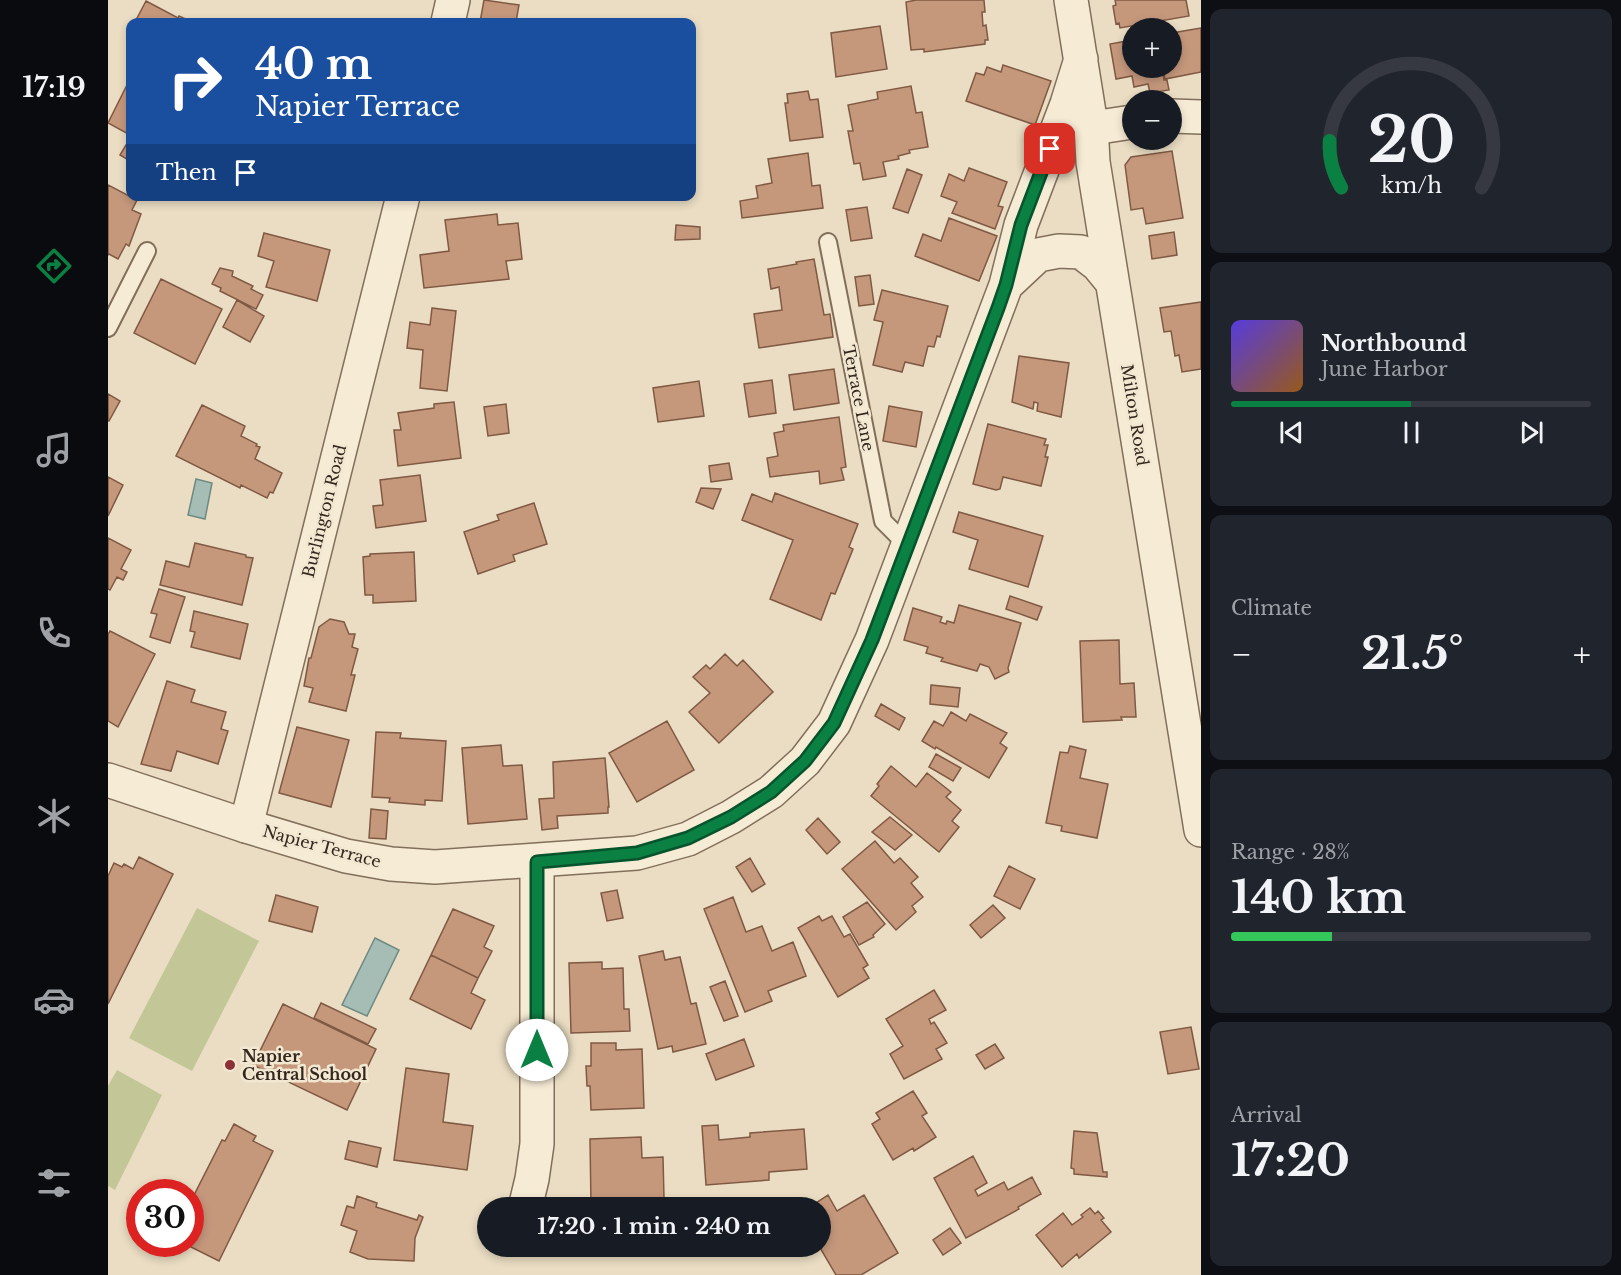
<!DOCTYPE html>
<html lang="en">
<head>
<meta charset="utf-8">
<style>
  :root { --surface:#171b24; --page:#20242c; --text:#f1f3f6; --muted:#9ea1a6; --line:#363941; --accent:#0b8043 }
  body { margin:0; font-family:"Libre Baskerville",serif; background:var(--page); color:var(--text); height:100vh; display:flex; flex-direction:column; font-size:22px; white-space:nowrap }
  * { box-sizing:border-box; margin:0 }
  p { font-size:20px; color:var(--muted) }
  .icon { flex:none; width:33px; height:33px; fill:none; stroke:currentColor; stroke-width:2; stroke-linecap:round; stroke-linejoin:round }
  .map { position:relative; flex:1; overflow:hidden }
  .panel { display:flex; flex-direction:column; gap:9px; padding:9px; background:#0d0f14; width:420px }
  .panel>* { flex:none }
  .top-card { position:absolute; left:18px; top:18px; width:570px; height:183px; border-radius:12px; box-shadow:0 3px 9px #0003; background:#1a4fa0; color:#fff; overflow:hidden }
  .fabs { position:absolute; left:1014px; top:18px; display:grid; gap:12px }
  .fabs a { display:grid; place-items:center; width:60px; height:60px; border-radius:50%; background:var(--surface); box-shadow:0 3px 9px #0003; font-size:30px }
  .speed { position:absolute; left:18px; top:1179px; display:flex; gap:12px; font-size:30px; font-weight:700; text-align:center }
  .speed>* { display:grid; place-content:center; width:78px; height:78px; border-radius:50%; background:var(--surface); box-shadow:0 3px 9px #0003; line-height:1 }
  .speed .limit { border:9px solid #d22; background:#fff; color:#111 }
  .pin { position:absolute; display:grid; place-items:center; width:51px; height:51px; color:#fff; margin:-26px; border-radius:12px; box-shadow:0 3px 9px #0006 }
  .me { position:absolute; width:66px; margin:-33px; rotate:0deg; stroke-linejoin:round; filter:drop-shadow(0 0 4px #0008) }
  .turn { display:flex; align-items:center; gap:21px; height:126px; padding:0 30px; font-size:27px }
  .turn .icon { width:78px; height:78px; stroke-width:2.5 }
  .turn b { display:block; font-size:42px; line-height:51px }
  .then { display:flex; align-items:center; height:57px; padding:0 30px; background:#0003; gap:12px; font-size:22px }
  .big { font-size:45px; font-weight:700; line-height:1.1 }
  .panel .tile { flex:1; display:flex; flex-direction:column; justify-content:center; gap:9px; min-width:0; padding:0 21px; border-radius:12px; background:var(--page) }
  .panel .dial { align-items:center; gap:0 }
  .dial svg { height:156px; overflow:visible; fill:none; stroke:var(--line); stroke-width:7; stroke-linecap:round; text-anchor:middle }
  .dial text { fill:var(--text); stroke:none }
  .song { display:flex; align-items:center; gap:18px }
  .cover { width:72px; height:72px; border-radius:9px; background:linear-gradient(135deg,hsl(250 70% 55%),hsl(30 70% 35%)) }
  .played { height:6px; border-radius:3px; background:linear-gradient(90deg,var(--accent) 50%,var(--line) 50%) }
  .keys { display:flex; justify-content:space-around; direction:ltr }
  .heat { display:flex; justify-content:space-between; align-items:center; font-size:33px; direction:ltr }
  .charge { height:9px; border-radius:4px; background:linear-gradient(90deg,#34c759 28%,var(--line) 0) }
  .trip { position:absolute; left:369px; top:1197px; width:354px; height:60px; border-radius:30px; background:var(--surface); box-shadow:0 3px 9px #0003; font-weight:700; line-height:60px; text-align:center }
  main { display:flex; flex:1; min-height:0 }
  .dock { display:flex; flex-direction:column; width:108px; justify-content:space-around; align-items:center; background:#090b0e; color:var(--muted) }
  .dock .icon { width:42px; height:42px }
  .dock .current { color:var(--accent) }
  .dock b { font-size:27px; color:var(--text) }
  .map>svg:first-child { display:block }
</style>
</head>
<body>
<main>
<nav class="dock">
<b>17:19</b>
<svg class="icon current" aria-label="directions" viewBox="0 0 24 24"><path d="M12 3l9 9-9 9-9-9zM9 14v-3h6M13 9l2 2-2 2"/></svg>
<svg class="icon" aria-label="music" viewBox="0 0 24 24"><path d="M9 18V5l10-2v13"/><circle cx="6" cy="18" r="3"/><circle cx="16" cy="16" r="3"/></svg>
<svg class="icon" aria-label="phone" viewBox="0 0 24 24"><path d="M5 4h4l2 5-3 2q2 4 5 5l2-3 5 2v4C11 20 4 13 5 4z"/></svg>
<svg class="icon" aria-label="climate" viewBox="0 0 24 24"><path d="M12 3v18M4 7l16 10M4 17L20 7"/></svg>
<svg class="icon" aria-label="car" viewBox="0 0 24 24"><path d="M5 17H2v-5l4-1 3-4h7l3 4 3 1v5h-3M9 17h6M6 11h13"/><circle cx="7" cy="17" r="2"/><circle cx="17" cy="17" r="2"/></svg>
<svg class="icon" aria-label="filters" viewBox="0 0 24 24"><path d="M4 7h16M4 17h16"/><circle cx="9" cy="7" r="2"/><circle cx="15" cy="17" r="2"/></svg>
</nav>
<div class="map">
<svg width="1093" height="1275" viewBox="0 0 1093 1275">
  <rect width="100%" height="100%" fill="#eaddc3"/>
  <!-- green -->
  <path fill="#c3c798" d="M89,908l62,33 -67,130 -63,-33z
    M9,1070l45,25 -47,95 -7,-4v-100z"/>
  <!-- water -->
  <path fill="#a5bdb5" stroke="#6d8a82" stroke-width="1.5" d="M88,479l16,4 -7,36 -17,-4z
    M267,938l24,12 -32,66 -25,-11z"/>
  <!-- building -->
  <path fill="#c5987c" stroke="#805943" stroke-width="1.5" d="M376,0l35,5 -3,17h-36z
    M808,0h68l1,12h-3l1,14 3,-1 2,15h-3v4l-61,8v-3l-13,1 -5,-48z
    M1007,0h71l3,16 -69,12 -1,-5 -3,1 -3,-18 3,-1z
    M38,1l32,17 1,-2 13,6h-57z
    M772,26l7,43 -51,8 -5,-44z
    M1093,28v44l-36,7 -2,-11h9v-35z
    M1024,40v28h30l2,12h3l2,10 -19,3 -2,-9 -14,3 -2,-11 -16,3 -6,-35z
    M895,65l48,16 -16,44 -69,-24 10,-28 8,2 3,-8 14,5z
    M20,83l2,1v51l-22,-12z
    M803,86l5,27 6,-1 6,35 -19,3 1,3 -12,3 1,3 -16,3 3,14 -23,4 -3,-17 -6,1 -6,-33h5l-5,-26 30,-6 -1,-7z
    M700,91l2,9 8,-1 5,38 -33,4 -5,-38h3l-1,-9z
    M21,140l1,1v20l-10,-6z
    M1064,151l11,67 -37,6 -3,-16 -12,2 -6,-45 6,-8z
    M700,153l4,33 8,-1 3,23 -81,10 -2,-17 18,-3 -2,-12 16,-3 -4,-24z
    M861,168l38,14 -9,24 5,1 -8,22 -43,-16 5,-11 -16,-6 8,-22 15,7z
    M799,169l15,6 -14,38 -15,-5z
    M0,185l29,15 -5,10 9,4 -12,32 -3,-2 -8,15 -9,-5 -1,1z
    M759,207l5,31 -21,3 -5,-31z
    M389,214l1,11 20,-2 4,36 -16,2 3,18 -85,9 -4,-33 29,-4 -4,-31z
    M841,218l48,18 -18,45 -64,-25 8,-22 18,7z
    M568,225l24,2v12l-25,1z
    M1066,232l3,23 -25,4 -3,-23z
    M156,233l66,17 -13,51 -51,-14 8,-26 -16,-5z
    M706,259l10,56 6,-1 3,23 -74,11 -5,-34 28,-4 -3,-23 -8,2 -3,-20 29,-5 -1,-2z
    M112,268l13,3 -1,5 21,10 -2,3 12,6 -7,14 -36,-18 1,-3 -9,-4z
    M762,275l4,29 -15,2 -4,-29z
    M53,279l61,30 -27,55 -61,-31z
    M774,290l66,16 -8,31 -3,-1 -3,11 -6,-1 -5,20 -18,-4 -3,10 -29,-7 10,-43 -9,-2z
    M129,300l27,16 -14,26 -27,-15z
    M1093,302v67l-19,3 -3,-17 -4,1 -4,-25 -7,1 -4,-24z
    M324,308l24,3 -9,80 -27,-3 3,-38 -16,-2 3,-26 20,3z
    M911,356l50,7 -8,54 -24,-6 1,-8 -4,-1 -1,7 -21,-7z
    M726,369l5,34 -45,7 -5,-35z
    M664,380l4,33 -27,4 -5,-33z
    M591,381l5,35 -46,6 -5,-34z
    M0,394l12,7 -11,20h-1z
    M346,402l7,56 -63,8 -4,-36h7l-3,-17 36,-5v-4z
    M398,404l3,29 -21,3 -4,-29z
    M94,405l43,21 -4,10 16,8 -1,2 4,1 -5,12 27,14 -9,20 -3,-1 -3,6 -26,-13 -1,3 -64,-32z
    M781,406l33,6 -6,35 -33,-6z
    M731,417l7,50 -5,1 3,12 -24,4 -1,-13 -49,6 -3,-19 11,-2 -4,-23 10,-2 -1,-6z
    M880,424l58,15 -2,6h4l-3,12h3l-7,29 -38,-9 -3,12 -4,1 -23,-6z
    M621,463l3,16 -21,3 -2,-16z
    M312,475l6,46 -50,7 -3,-22 10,-1 -3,-25z
    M0,477l15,8 -15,31z
    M593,488l20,1 -8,20 -17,-7z
    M667,493l83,31 -9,23 4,2 -18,45 -4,-1 -10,27 -51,-21 23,-59 -51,-20 10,-26 20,8z
    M426,503l13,41 -34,11 2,6 -37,13 -14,-42 35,-12 -2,-5z
    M851,512l84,24 -15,51 -59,-18 9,-29 -25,-8z
    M0,538l23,12 -10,19 6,3 -4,8 -6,-3 -7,13 -2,-1z
    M87,543l51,12v2l7,1 -11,47 -82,-20 6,-24 23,6z
    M306,552l2,49 -43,2v-8h-8l-2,-38 7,-1v-2z
    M51,589l26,8 -15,46 -20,-6 7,-23 -6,-1z
    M902,596l32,11 -5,13 -31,-11z
    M851,605l62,18 -13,45 1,4 -14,7 -6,-12 -9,-3 -3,7 -36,-10 2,-3 -17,-5 2,-6 -24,-7 9,-32 29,9 -2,5 6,2 1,-3 7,2z
    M86,611l54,13 -8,35 -49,-12 4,-15 -5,-1z
    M222,619l14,3 5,12h6l-3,13 6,2 -7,26h4l-9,36 -37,-9 4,-14 -9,-2 5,-28h2l8,-31z
    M2,631l45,23 -37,73 -10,-6v-87z
    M1011,640l1,44 14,-1 2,34h-15l1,3 -39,2 -3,-81z
    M617,654l12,12 6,-6 30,32 -54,51 -30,-31 21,-19 -17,-16 13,-12 4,4z
    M59,681l28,9 -4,12 35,10 -5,17 7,2 -10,33 -41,-13 -6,20 -30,-7z
    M823,685l29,3 -2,19 -28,-3z
    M773,704l24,14 -6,12 -24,-14z
    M843,712l15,9 4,-7 37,19 -7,10 7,5 -18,30 -53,-31 -1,2 -13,-8 12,-20 9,5z
    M559,721l27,49 -57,32 -28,-49z
    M189,727l52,13 -18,67 -52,-14z
    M268,732l25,1 -1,5 46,3 -4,60 -17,-1v5l-36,-3 1,-4 -18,-1z
    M393,745l2,21 19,-1 5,54 -59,5 -6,-76z
    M962,746l16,4 -6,28 28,6 -11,54 -36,-7 1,-5 -16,-3 14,-71 8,1z
    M828,754l25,14 -8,13 -24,-14z
    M497,758l4,49h-1v6l-51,3 1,12 -16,2 -3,-31 15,-1 -1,-36z
    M783,766l25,21 11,-14 24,19 -5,5 15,13 -9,11 7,6 -20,25 -68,-56 8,-10 -2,-2z
    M263,809l17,2 -2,28 -17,-1z
    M782,817l22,18 -17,15 -23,-18z
    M710,818l22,24 -13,12 -21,-24z
    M767,841l19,22 6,-5 18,19 -7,6 12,14 -11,9 4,6 -20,18 -54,-61z
    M31,857l34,17 -65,130v-128l6,-13 8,4 2,-3 9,5z
    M642,858l15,26 -13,8 -16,-25z
    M901,866l26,13 -15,30 -26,-13z
    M509,890l6,28 -16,3 -6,-28z
    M168,895l42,12 -6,25 -43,-11z
    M625,897l13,35 16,-6 10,25 21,-9 13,34 -38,15 4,10 -27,11 -41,-103z
    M759,902l18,22 -12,11 1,2 -15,8 -16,-28z
    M885,905l12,13 -24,20 -11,-13z
    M345,909l41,17 -10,21 8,4 -14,27 -47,-23z
    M711,916l3,5 10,-5 12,21 6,-3 18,31 -5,3 6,10 -31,19 -40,-69z
    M555,951l2,9 15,-3 11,47 5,-1 10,41 -33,8 -1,-6 -14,3 -19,-93z
    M323,955l47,23 -7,15 14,7 -14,29 -61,-30z
    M494,962v7l21,-1 1,41h5l1,22 -59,2 -2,-70z
    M617,981l13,35 -14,5 -14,-34z
    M826,990l12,20 -17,9 2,5 3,-2 13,21 -11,6 6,10 -38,20 -14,-25 13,-8 -17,-27z
    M213,1003l55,26 -8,15 -54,-26z
    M175,1004l93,45 -29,61 -94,-45z
    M1083,1027l8,42 -31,5 -8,-42z
    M636,1039l10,27 -38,14 -10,-26z
    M483,1043h25v7l26,-1 2,59 -53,2 -1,-24h-3l-1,-20h5z
    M887,1044l9,14 -19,11 -9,-14z
    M298,1068l43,6 -6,48 30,4 -6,44 -73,-10z
    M805,1091l14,22 -5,3 14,21 -22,14 -1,-3 -20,12 -21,-36 8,-5 -4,-6z
    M126,1124l22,12 -3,5 20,10 -54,110 -34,-17h5v-41l32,-63 3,1z
    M610,1125l1,15 31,-3v-4l54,-4 3,40 -38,3v8l-63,5 -4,-59z
    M966,1131l23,2 6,39h4v5l-33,-3v-5l-3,-1z
    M533,1137l1,21 21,-1 1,41h-22v6l-51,1 -1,-66z
    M241,1141l32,7 -4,19 -32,-8z
    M865,1156l14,27 -12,7 3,6 26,-14 4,8 24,-13 9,17 -23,13 1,2 -53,29 -32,-60z
    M720,1195l9,16 27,-16 34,58 -37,22h-25l-17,-29 1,-38h-12z
    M249,1196l20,7 -1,4 41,13 2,-5 4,2 -8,21 -1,23 -46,-2 -18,-7 7,-21 -16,-6 6,-19 7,2z
    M488,1205h28v3h-28z
    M982,1208l5,6 3,-3 6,7 -3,2 10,12 -32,26 -2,-4 -15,13 -26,-32 27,-22 9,12 11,-8 -2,-2z
    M842,1228l11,15 -18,12 -10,-15z"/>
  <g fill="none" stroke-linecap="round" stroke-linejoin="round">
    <!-- service casing -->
    <g stroke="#826f5b" stroke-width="20">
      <path id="service" d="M720,242l55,279 24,24
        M0,328l39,-77"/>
    </g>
    <!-- minor casing -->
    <g stroke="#826f5b" stroke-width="36">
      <path id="minor" d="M340,22l5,-22
        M1064,116l29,1
        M983,125l15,1 26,-4
        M138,826l157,-630
        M417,1208l7,-29 5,-35v-282"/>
    </g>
    <!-- tertiary casing -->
    <g stroke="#826f5b" stroke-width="36">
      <path id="tertiary" d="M963,0l20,125 2,37 108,668
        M898,285l32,-30 21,-4 22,1 17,13 14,17
        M0,780l138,46 100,30 45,8 44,3 202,-14 51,-14 43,-22 40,-25 34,-31 29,-38 38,-83 134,-355 15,-60 46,-121 14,-45"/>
    </g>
    <!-- service -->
    <use href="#service" stroke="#f6ebd5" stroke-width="16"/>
    <!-- minor -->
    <use href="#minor" stroke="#f6ebd5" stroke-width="33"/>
    <!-- tertiary -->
    <use href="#tertiary" stroke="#f6ebd5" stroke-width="33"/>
  </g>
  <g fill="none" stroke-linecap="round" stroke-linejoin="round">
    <!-- route casing -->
    <g stroke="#07532c" stroke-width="15">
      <path id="route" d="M429,1050v-188l100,-9 51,-15 43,-21 40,-25 34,-31 29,-38 38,-83 126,-332 8,-23 15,-60 29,-76"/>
    </g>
    <!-- route -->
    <use href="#route" stroke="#0b8043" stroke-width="10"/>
  </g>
  <!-- markers -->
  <circle fill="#8c3034" stroke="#f2e8d2" stroke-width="2" cx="122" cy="1065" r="6"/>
  <g text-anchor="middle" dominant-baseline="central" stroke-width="5" stroke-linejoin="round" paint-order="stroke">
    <!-- street labels -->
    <g font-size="16" fill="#34281e" stroke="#f2e8d2">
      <text transform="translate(751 398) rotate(79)">Terrace Lane</text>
      <text transform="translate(1027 415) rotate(81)">Milton Road</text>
      <text transform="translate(216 511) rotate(-76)">Burlington Road</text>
      <text transform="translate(214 846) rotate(15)">Napier Terrace</text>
    </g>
    <!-- poi labels -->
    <g font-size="16" font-weight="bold" fill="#34281e" stroke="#f2e8d2" text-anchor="start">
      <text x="134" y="1056">Napier<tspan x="134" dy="18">Central School</tspan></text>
    </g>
  </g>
</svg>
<div class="fabs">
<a>+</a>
<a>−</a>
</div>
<div class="speed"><div class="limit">30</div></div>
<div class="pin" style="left:942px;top:149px;background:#d93025"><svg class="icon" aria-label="arrive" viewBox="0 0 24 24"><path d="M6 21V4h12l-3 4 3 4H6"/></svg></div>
<svg class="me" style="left:429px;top:1050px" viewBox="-20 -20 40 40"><circle r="19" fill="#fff"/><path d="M0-13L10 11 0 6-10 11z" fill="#0b8043"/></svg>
<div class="trip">17:20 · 1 min · 240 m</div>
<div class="top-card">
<div class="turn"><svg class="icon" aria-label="right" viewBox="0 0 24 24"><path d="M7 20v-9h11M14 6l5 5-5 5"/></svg><div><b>40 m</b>Napier Terrace</div></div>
<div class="then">Then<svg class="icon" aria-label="arrive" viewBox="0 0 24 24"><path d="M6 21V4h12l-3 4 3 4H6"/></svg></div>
</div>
</div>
<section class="panel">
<div class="tile dial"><svg viewBox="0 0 100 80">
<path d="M14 69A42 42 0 1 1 86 69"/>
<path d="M14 69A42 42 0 0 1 8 45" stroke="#0b8043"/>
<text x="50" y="56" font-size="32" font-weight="700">20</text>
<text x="50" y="72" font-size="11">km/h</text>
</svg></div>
<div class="tile">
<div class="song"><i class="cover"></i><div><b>Northbound</b><p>June Harbor</p></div></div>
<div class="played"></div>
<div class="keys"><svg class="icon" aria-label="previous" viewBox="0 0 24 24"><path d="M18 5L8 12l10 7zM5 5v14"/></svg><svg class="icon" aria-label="pause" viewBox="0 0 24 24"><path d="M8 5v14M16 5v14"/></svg><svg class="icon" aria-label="next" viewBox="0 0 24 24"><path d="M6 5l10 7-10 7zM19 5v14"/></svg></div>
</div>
<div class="tile"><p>Climate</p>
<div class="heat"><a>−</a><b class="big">21.5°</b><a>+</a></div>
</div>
<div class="tile"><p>Range · 28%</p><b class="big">140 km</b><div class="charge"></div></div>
<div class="tile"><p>Arrival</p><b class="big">17:20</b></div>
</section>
</main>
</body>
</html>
